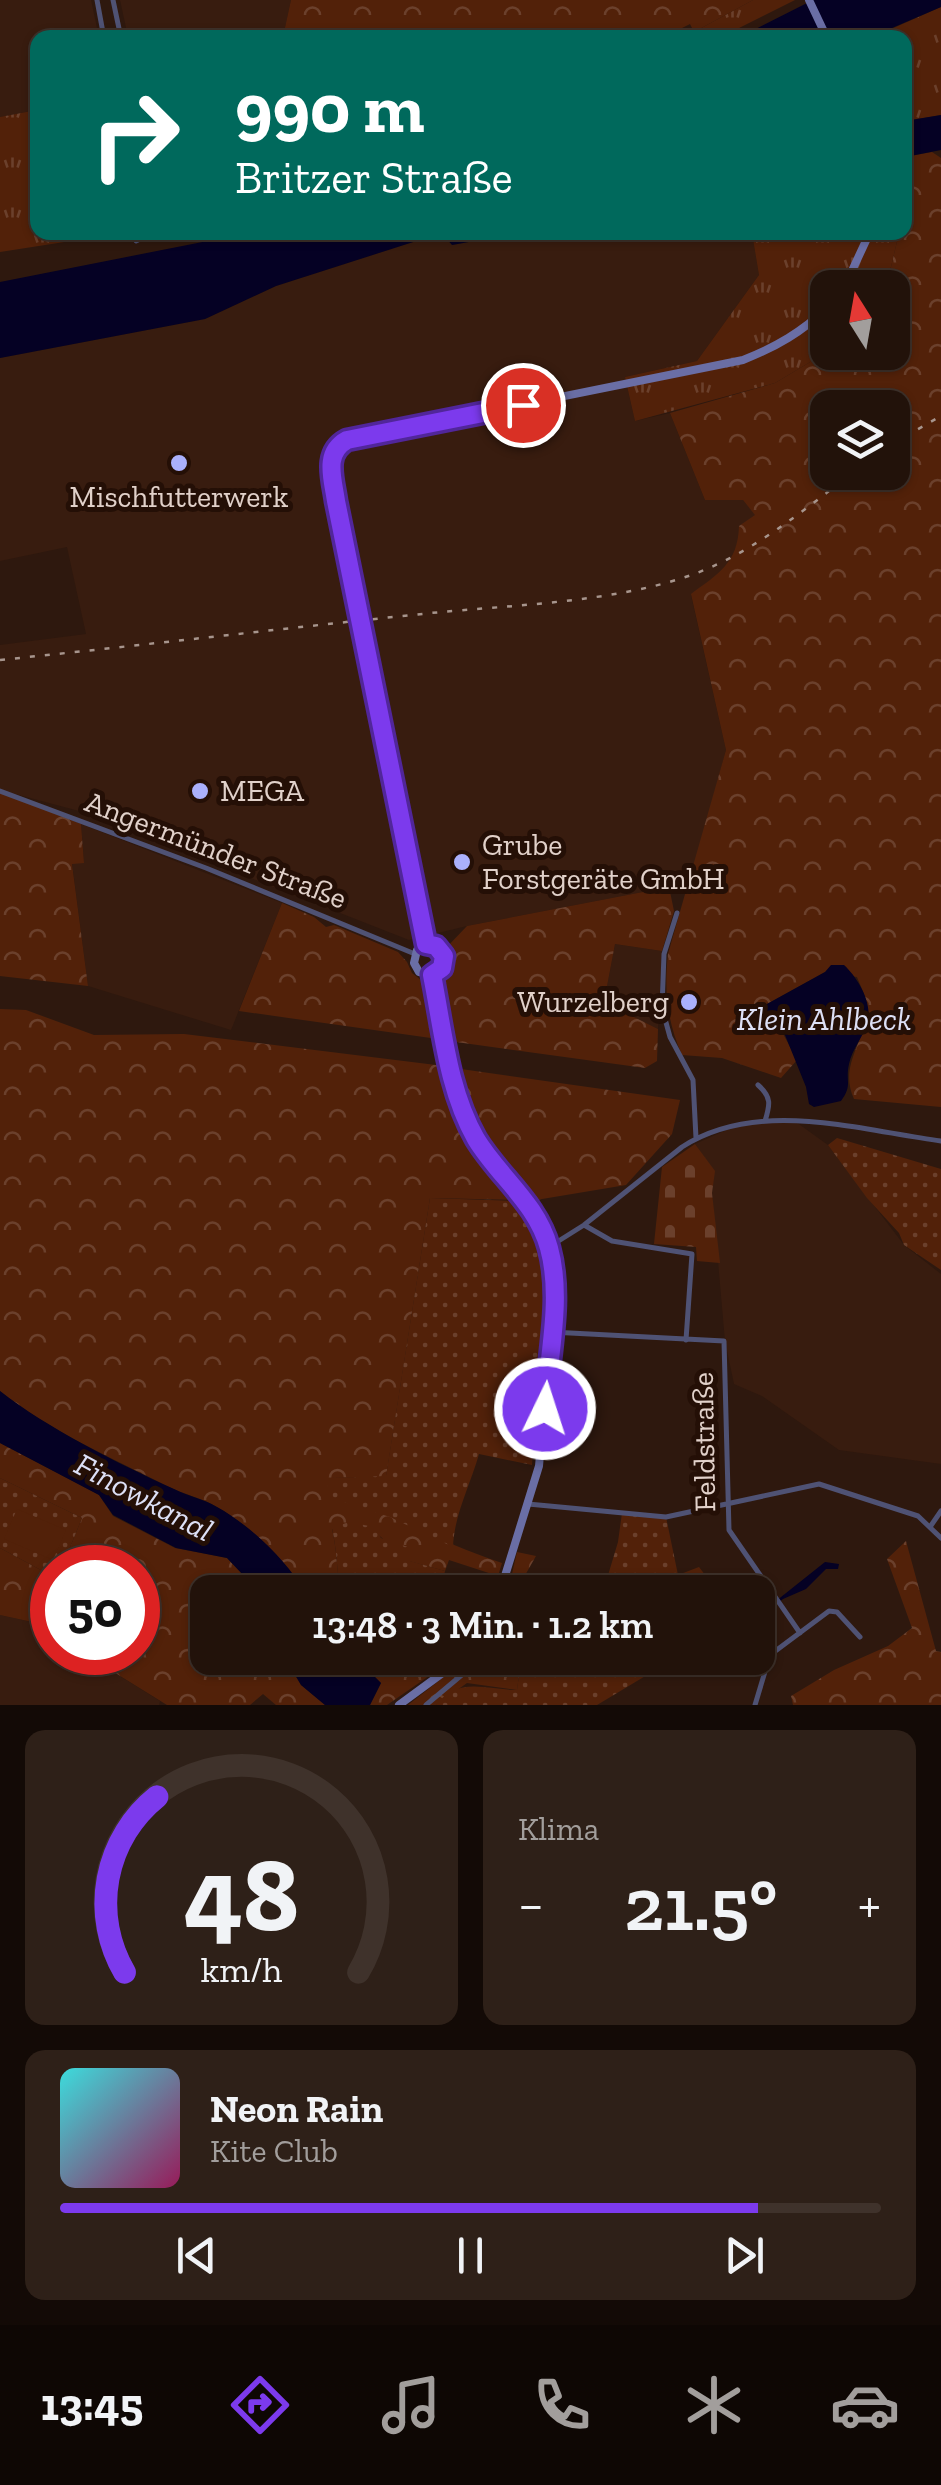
<!DOCTYPE html>
<html lang="de">
<head>
<meta charset="utf-8">
<style>
  :root { --surface:#22120a; --page:#2e2018; --text:#f1f3f6; --muted:#a29e9c; --line:#3f322b; --accent:#7c3aed }
  body { margin:0; font-family:"Zilla Slab",serif; background:var(--page); color:var(--text); height:100vh; display:flex; flex-direction:column; font-size:38px; white-space:nowrap }
  * { box-sizing:border-box; margin:0 }
  p { font-size:32px; color:var(--muted) }
  .icon { flex:none; width:55px; height:55px; fill:none; stroke:currentColor; stroke-width:2; stroke-linecap:round; stroke-linejoin:round }
  .map { position:relative; height:1705px; overflow:hidden }
  .drawer { display:flex; flex-direction:column; gap:25px; padding:25px; background:#130a06; flex:1 }
  .drawer>* { flex:none }
  .banner { position:absolute; left:30px; top:30px; width:882px; height:210px; border-radius:20px; box-shadow:0 2px 8px #0004,0 0 0 2px var(--line); background:#00695c; color:#fff; overflow:hidden }
  .needle { width:65px; rotate:349deg }
  .fabs { position:absolute; left:810px; top:270px; display:grid; gap:20px }
  .fabs a { display:grid; place-items:center; width:100px; height:100px; border-radius:20px; background:var(--surface); box-shadow:0 2px 8px #0004,0 0 0 2px var(--line); font-size:50px }
  .speed { position:absolute; left:30px; top:1545px; display:flex; gap:20px; font-size:50px; font-weight:700; text-align:center }
  .speed>* { display:grid; place-content:center; width:130px; height:130px; border-radius:50%; background:var(--surface); box-shadow:0 2px 8px #0004,0 0 0 2px var(--line); line-height:1 }
  .speed .limit { border:15px solid #d22; background:#fff; color:#111 }
  .pin { position:absolute; display:grid; place-items:center; width:85px; height:85px; color:#fff; margin:-42px; border:5px solid #fff; border-radius:50%; box-shadow:0 2px 10px #0007 }
  .me { position:absolute; width:110px; margin:-55px; rotate:4deg; stroke-linejoin:round; filter:drop-shadow(0 0 8px #0008) }
  .turn { display:flex; align-items:center; gap:35px; height:210px; padding:0 40px; font-size:45px }
  .turn .icon { width:130px; height:130px; stroke-width:2.5 }
  .turn b { display:block; font-size:70px; line-height:85px }
  .big { font-size:75px; font-weight:600; line-height:1.1 }
  .drawer .tile { flex:1; display:flex; flex-direction:column; justify-content:center; gap:15px; min-width:0; padding:0 35px; border-radius:20px; background:var(--page) }
  .drawer .dial { align-items:center; gap:0 }
  .dial svg { height:260px; overflow:visible; fill:none; stroke:var(--line); stroke-width:7; stroke-linecap:round; text-anchor:middle }
  .dial text { fill:var(--text); stroke:none }
  .song { display:flex; align-items:center; gap:30px }
  .cover { width:120px; height:120px; border-radius:15px; background:linear-gradient(135deg,hsl(180 70% 55%),hsl(330 70% 35%)) }
  .played { height:10px; border-radius:5px; background:linear-gradient(90deg,var(--accent) 85%,var(--line) 85%) }
  .keys { display:flex; justify-content:space-around; direction:ltr }
  .heat { display:flex; justify-content:space-between; align-items:center; font-size:55px; direction:ltr }
  .drawer .tiles { flex:1; display:grid; gap:25px; grid-template-columns:1fr 1fr }
  .tile:last-child { grid-column:span 2 }
  .trip { position:absolute; left:190px; top:1575px; width:585px; height:100px; border-radius:20px; background:var(--surface); box-shadow:0 2px 8px #0004,0 0 0 2px var(--line); font-weight:600; line-height:100px; text-align:center }
  .tab-bar { display:flex; height:160px; justify-content:space-around; align-items:center; background:#0e0704; color:var(--muted) }
  .tab-bar .icon { width:70px; height:70px }
  .tab-bar .selected { color:var(--accent) }
  .tab-bar b { font-size:45px; color:var(--text) }
  .map>svg:first-child { display:block }
</style>
</head>
<body>
<div class="map">
<svg width="941" height="1705" viewBox="0 0 941 1705">
  <defs>
    <pattern id="grass-tufts" width="24" height="20" patternUnits="userSpaceOnUse" patternTransform="scale(2.5)"><rect width="24" height="20" fill="#522109"/><path d="M3 7l-1-3M5 7V3M7 7l1-3M15 17l-1-3M17 17v-4M19 17l1-3" fill="none" stroke="#6b402c"/></pattern>
    <pattern id="forest-crowns" width="20" height="18" patternUnits="userSpaceOnUse" patternTransform="scale(2.5)"><rect width="20" height="18" fill="#522109"/><path d="M2 6a3 3 0 1 1 6 0M12 15a3 3 0 1 1 6 0" fill="none" stroke="#6b402c"/></pattern>
    <pattern id="cemetery-stones" width="16" height="16" patternUnits="userSpaceOnUse" patternTransform="scale(2.5)"><rect width="16" height="16" fill="#522109"/><path d="M2 7V4a2 2 0 0 1 4 0v3zM10 15v-3a2 2 0 0 1 4 0v3z" fill="#6b402c"/></pattern>
    <pattern id="park-dots" width="8" height="8" patternUnits="userSpaceOnUse" patternTransform="scale(2.5)"><rect width="8" height="8" fill="#522109"/><path d="M2 2h.1M6 6h.1" fill="none" stroke="#6b402c" stroke-width="1.8" stroke-linecap="round"/></pattern>
  </defs>
  <rect width="100%" height="100%" fill="#2e180e"/>
  <!-- built -->
  <path fill="#381c0f" d="M0,0h91l8,37 -61,1 -1,72 -37,7z
    M120,0h171l-8,38 -155,-1z
    M518,232l234,1 7,42 -62,86 -72,16 10,44 35,-8 35,87h38l13,15 -17,25 -11,27 -37,28 35,155 -36,133 -223,43 -58,14 -326,-128 -83,-22v-145l86,-11 -19,-87 -67,14v-203l205,-39 71,-33 159,-51 10,2 8,8z
    M81,824l201,79 -51,127 -143,-44 -16,-123 12,-1z
    M615,944l47,7 -4,78 -54,-27z
    M796,1122l32,23 76,100 37,29v190l-102,-14 -77,-54 -28,-12 -9,-43 -13,-148 2,-22 -19,-27 45,-20z
    M0,1615l37,8 15,10v19l31,1 77,48 -1,4h-159z"/>
  <!-- grass -->
  <path fill="url(#grass-tufts)" d="M753,0h42l-74,37h-26l-1,-5z
    M941,7v108l-36,6v-83h-34z
    M37,110l1,122 84,1 -122,19v-135z
    M752,233h147l-8,34 -13,20 -50,1 -1,64 -52,31 -140,38 -10,-44 72,-16 62,-86z"/>
  <!-- forest -->
  <path fill="url(#forest-crowns)" fill-rule="evenodd" d="M291,0h462l-59,32 -4,-8 -26,13h-381z
    M932,152l9,6v949l-87,-8c-16,-35 13,-58 13,-92 0,-9 -7,-22 -10,-30l-32,-5 -58,32 30,56 -16,18 -59,-20 -40,-3c-15,-34 -18,-64 -14,-101l58,-204 -35,-156c27,-20 47,-31 48,-68l16,-11 -12,-15h-38l-35,-87 105,-30 52,-31h65v-64l-14,-1 13,-20 8,-34 6,-1v-28l4,-20 -4,-27zM828,408h64v64h-64z
    M0,791l81,33 3,39 -12,1 16,122 -88,-10z
    M669,887l5,24 -12,40 -47,-7 -11,58 54,27 -1,32 -12,7 -196,-27 -10,-61 8,-22 -1,-10 21,-22z
    M282,903l32,14 12,10 8,-2 64,27 9,10 5,11 13,10 13,56 -199,-28z
    M0,1009l26,1 68,25 90,-1 260,32 19,65 10,18 45,51 -88,-2 -44,279 -55,1c55,36 108,64 171,85l-4,13 -49,-16 -4,11 -36,-10 -34,-29 -43,-3c5,22 5,41 8,63h-35c-19,-32 -55,-66 -88,-85 -15,-9 -34,-13 -50,-21 -57,-29 -117,-55 -167,-95z
    M454,1068l226,32 -8,34 -46,51 -96,16 -48,-59 -18,-34z
    M0,1443l99,52 14,21 62,32 52,10 18,19 8,15h-45v66h77l16,27 24,20h-49l-13,-11 -13,11h-83l-84,-52 55,-1v-84l-76,-1 20,-49 -82,-40z
    M906,1541l30,110 5,1v53h-148l-2,-9 43,-26 54,-24 24,-18 -25,-69z
    M0,1548l52,28v57l-15,-10 -37,-8z
    M517,1552l19,4 -12,21 -12,-3z
    M699,1567l19,25h-60l20,-17z
    M356,1658h99l-68,47h-17l11,-22z
    M468,1658h47l4,17 -2,15 -50,-7 -31,22h-28z
    M629,1658h54l-36,17z"/>
  <!-- cemetery -->
  <path fill="url(#cemetery-stones)" d="M695,1144l20,27 -3,22 8,70 -23,-2 -1,-14 -42,-3 8,-77z"/>
  <!-- park -->
  <path fill="url(#park-dots)" d="M837,1138l104,31v101l-37,-25 -5,-12 -32,-35 -39,-53z
    M430,1198l86,3 22,39 8,32 -14,193 -53,-11c-9,32 -25,61 -26,93l-63,-30 -65,-21 5,-18 56,-2z
    M0,1478l82,40 -20,49 -10,1v8l-52,-28z
    M622,1513l44,4 12,58 -20,17h-55l15,-50z
    M349,1522l25,5 7,11 30,10 -1,13 35,10 -5,21h-100c-3,-22 -3,-41 -8,-64z
    M515,1658h114l18,17 -50,30h-161c23,-29 49,-15 81,-15l2,-15z"/>
  <!-- pitch -->
  <path fill="#522109" d="M17,1509l49,21 -13,30 -49,-21z"/>
  <!-- water -->
  <path fill="#050124" d="M813,0h128v7l-70,30 -133,1z
    M941,115v35l-36,7v-36z
    M248,233h270l-66,12 -7,-8 -10,-2 -159,51 -71,33 -205,39v-76z
    M831,965h13c13,12 28,36 24,56 -4,15 -16,28 -19,43 -4,18 4,20 -8,37l-27,6 -5,-3 -3,-17 -21,-52 -14,-3 -12,-14 8,-14 58,-32z
    M0,1391c47,37 119,73 174,98 14,7 30,10 43,18 33,18 69,53 88,85h-52l-8,-15 -18,-19 -51,-10 -63,-33 -14,-20 -99,-52z
    M825,1562l14,2 -1,5h-12l-20,20 -23,10 -25,19 5,-13h8z
    M285,1658h71l25,25 -11,22h-45l-24,-20z"/>
  <g fill="none" stroke-linecap="round" stroke-linejoin="round">
    <!-- street -->
    <path stroke="#4f5274" stroke-width="5" d="M97,0l7,38
      M113,0l8,38
      M136,241l18,-9
      M0,791l206,77 209,86
      M677,913l-13,41 -2,54 8,29 23,43 3,58
      M758,1085c14,12 12,20 7,36
      M584,1225l28,16 80,13 -6,86
      M549,1247l35,-22 98,-78c76,-49 176,-17 259,-6
      M551,1332l173,9 5,189 71,103
      M528,1504l138,13 153,-33 99,32 23,22
      M930,1527l11,-16
      M426,1705l44,-37 1,-10
      M755,1705l15,-50 59,-44 8,1 23,25"/>
    <!-- secondary -->
    <path stroke="#6a6ea5" stroke-width="8" d="M809,0l18,38
      M844,288l26,-56
      M427,945l-91,-444c-3,-28 -13,-55 21,-63l386,-78c33,-13 59,-28 85,-53
      M427,945l-10,5 -3,13 5,9 14,3
      M427,945l10,1 7,10 -1,12 -10,7
      M433,975l19,97 12,41 15,31 48,59 18,31 8,32v48l-14,152 -39,126
      M399,1705l64,-47"/>
    <!-- rail -->
    <path stroke="#a7958d" stroke-width="2.5" stroke-dasharray="5 10" stroke-linecap="butt" d="M892,444l49,-28
      M0,660c144,-15 287,-32 431,-47 82,-8 187,-11 263,-39 60,-22 108,-63 160,-102"/>
  </g>
  <g fill="none" stroke-linecap="round" stroke-linejoin="round">
    <!-- route casing -->
    <g stroke="#51269a" stroke-width="25">
      <path id="route" d="M523,405l-176,35c-24,13 -14,39 -11,61l90,443 10,2 8,10 -2,12 -10,7c11,55 16,115 44,164 23,38 61,64 73,109 14,51 -1,109 -4,161"/>
    </g>
    <!-- route -->
    <use href="#route" stroke="#7c3aed" stroke-width="18"/>
  </g>
  <!-- markers -->
  <g fill="#aab0fc" stroke="#240f06" stroke-width="4">
    <circle cx="179" cy="463" r="10"/>
    <circle cx="200" cy="791" r="10"/>
    <circle cx="462" cy="862" r="10"/>
    <circle cx="689" cy="1002" r="10"/>
  </g>
  <g text-anchor="middle" dominant-baseline="central" stroke-width="10" stroke-linejoin="round" paint-order="stroke">
    <!-- poi labels -->
    <g font-size="30" fill="#e1d1ca" stroke="#240f06" text-anchor="start">
      <text x="179" y="497" text-anchor="middle">Mischfutterwerk</text>
      <text x="220" y="791">MEGA</text>
      <text x="482" y="845">Grube<tspan x="482" dy="34">Forstgeräte GmbH</tspan></text>
      <text x="669" y="1002" text-anchor="end">Wurzelberg</text>
    </g>
    <!-- street labels -->
    <g font-size="30" fill="#e1d1ca" stroke="#240f06">
      <text transform="translate(216 850) rotate(21)">Angermünder Straße</text>
      <text transform="translate(704 1442) rotate(-91)">Feldstraße</text>
    </g>
    <!-- water labels -->
    <g font-size="32" font-style="italic" fill="#dde0f6" stroke="#240f06">
      <text x="824" y="1019">Klein Ahlbeck</text>
      <text transform="translate(144 1497) rotate(28)">Finowkanal</text>
    </g>
  </g>
</svg>
<div class="fabs">
<a><svg class="needle" viewBox="-14 -14 28 28"><path d="M0-13l5 13h-10z" fill="#e53935"/><path d="M0 13l5-13h-10z" fill="#a29e9c"/></svg></a>
<a><svg class="icon" aria-label="layers" viewBox="0 0 24 24"><path d="M12 4l9 5-9 5-9-5zM3 14l9 5 9-5"/></svg></a>
</div>
<div class="speed"><div class="limit">50</div></div>
<div class="pin" style="left:523px;top:405px;background:#d93025"><svg class="icon" aria-label="arrive" viewBox="0 0 24 24"><path d="M6 21V4h12l-3 4 3 4H6"/></svg></div>
<svg class="me" style="left:545px;top:1409px" viewBox="-20 -20 40 40"><circle r="17" fill="#7c3aed" stroke="#fff" stroke-width="3"/><path d="M0-11L8 9 0 5-8 9z" fill="#fff"/></svg>
<div class="trip">13:48 · 3 Min. · 1.2 km</div>
<div class="banner">
<div class="turn"><svg class="icon" aria-label="right" viewBox="0 0 24 24"><path d="M7 20v-9h11M14 6l5 5-5 5"/></svg><div><b>990 m</b>Britzer Straße</div></div>
</div>
</div>
<section class="drawer">
<div class="tiles">
<div class="tile dial"><svg viewBox="0 0 100 80">
<path d="M14 69A42 42 0 1 1 86 69"/>
<path d="M14 69A42 42 0 0 1 24 15" stroke="#7c3aed"/>
<text x="50" y="56" font-size="32" font-weight="700">48</text>
<text x="50" y="72" font-size="11">km/h</text>
</svg></div>
<div class="tile"><p>Klima</p>
<div class="heat"><a>−</a><b class="big">21.5°</b><a>+</a></div>
</div>
<div class="tile">
<div class="song"><i class="cover"></i><div><b>Neon Rain</b><p>Kite Club</p></div></div>
<div class="played"></div>
<div class="keys"><svg class="icon" aria-label="previous" viewBox="0 0 24 24"><path d="M18 5L8 12l10 7zM5 5v14"/></svg><svg class="icon" aria-label="pause" viewBox="0 0 24 24"><path d="M8 5v14M16 5v14"/></svg><svg class="icon" aria-label="next" viewBox="0 0 24 24"><path d="M6 5l10 7-10 7zM19 5v14"/></svg></div>
</div>
</div>
</section>
<nav class="tab-bar">
<b>13:45</b>
<svg class="icon selected" aria-label="directions" viewBox="0 0 24 24"><path d="M12 3l9 9-9 9-9-9zM9 14v-3h6M13 9l2 2-2 2"/></svg>
<svg class="icon" aria-label="music" viewBox="0 0 24 24"><path d="M9 18V5l10-2v13"/><circle cx="6" cy="18" r="3"/><circle cx="16" cy="16" r="3"/></svg>
<svg class="icon" aria-label="phone" viewBox="0 0 24 24"><path d="M5 4h4l2 5-3 2q2 4 5 5l2-3 5 2v4C11 20 4 13 5 4z"/></svg>
<svg class="icon" aria-label="climate" viewBox="0 0 24 24"><path d="M12 3v18M4 7l16 10M4 17L20 7"/></svg>
<svg class="icon" aria-label="car" viewBox="0 0 24 24"><path d="M5 17H2v-5l4-1 3-4h7l3 4 3 1v5h-3M9 17h6M6 11h13"/><circle cx="7" cy="17" r="2"/><circle cx="17" cy="17" r="2"/></svg>
</nav>
</body>
</html>
